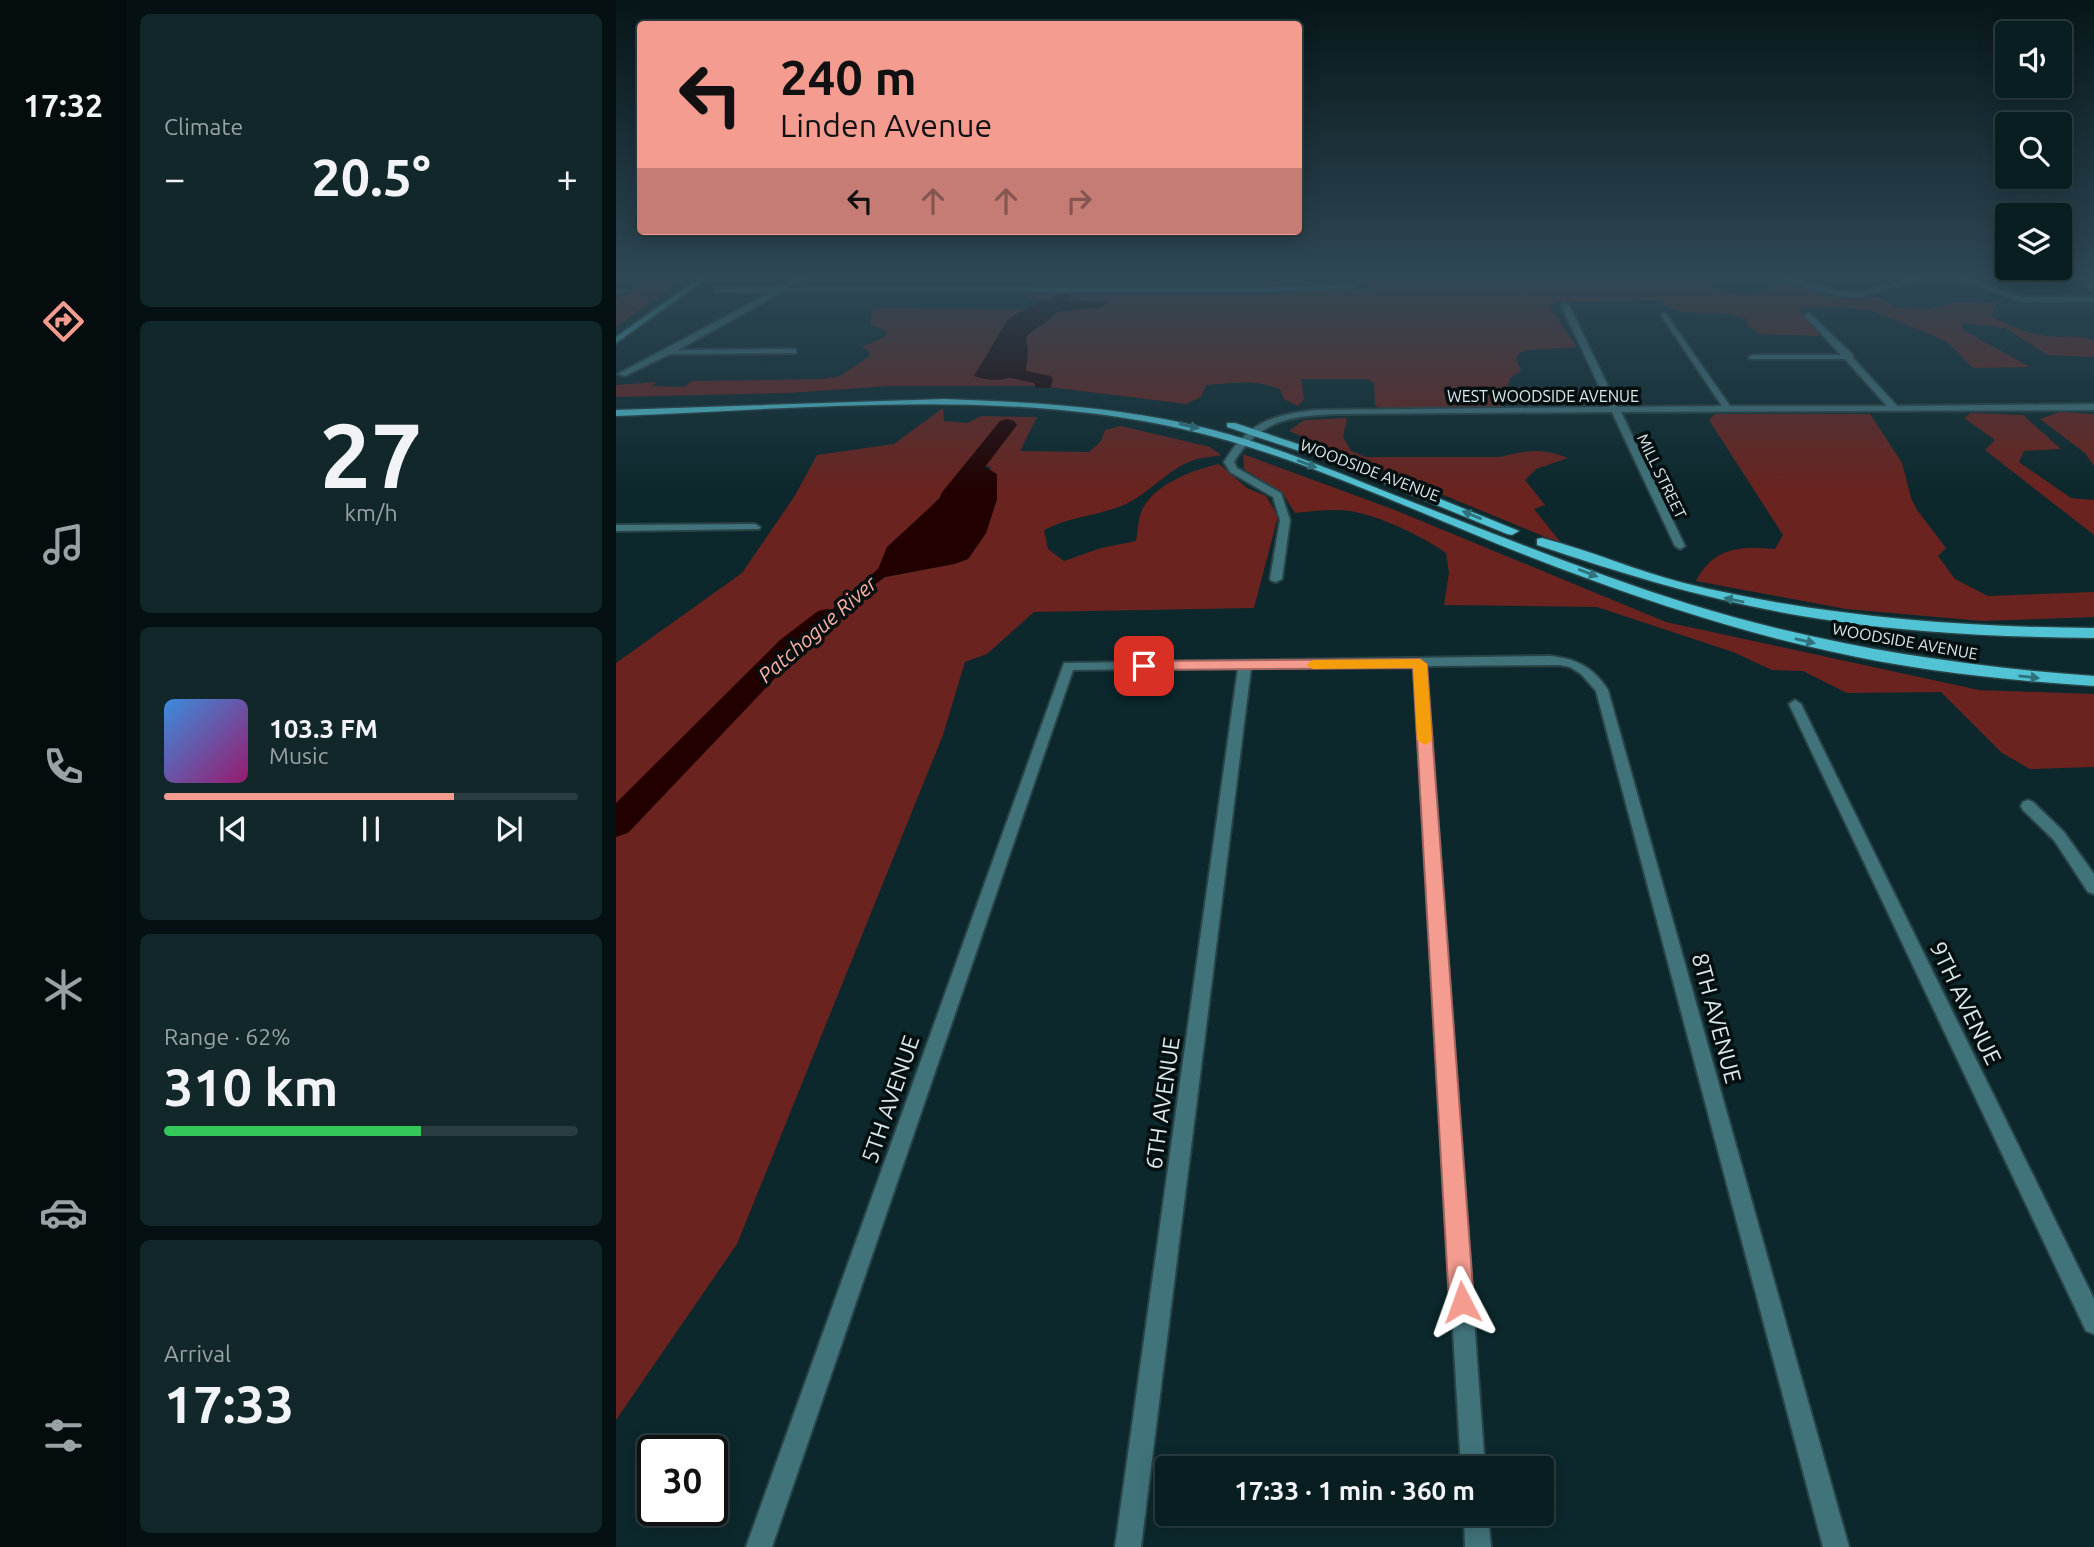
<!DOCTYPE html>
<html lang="en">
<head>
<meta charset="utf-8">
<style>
  :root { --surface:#091e21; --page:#12272a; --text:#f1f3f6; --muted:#99a2a5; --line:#293c3f; --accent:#f59c91 }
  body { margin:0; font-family:Ubuntu,sans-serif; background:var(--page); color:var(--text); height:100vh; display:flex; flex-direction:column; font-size:26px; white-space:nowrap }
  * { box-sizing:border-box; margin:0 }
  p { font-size:23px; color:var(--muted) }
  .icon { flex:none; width:38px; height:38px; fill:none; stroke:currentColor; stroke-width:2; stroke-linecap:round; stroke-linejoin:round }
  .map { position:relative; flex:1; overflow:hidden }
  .drawer { display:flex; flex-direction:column; gap:14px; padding:14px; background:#051012; width:490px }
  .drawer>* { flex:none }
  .top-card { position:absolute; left:21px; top:21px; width:665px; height:214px; border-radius:7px; box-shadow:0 4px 18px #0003,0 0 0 2px var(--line); background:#f59c91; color:#111; overflow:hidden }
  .fabs { position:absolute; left:1379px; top:21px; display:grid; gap:14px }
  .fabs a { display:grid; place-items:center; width:77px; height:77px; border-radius:7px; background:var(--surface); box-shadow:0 4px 18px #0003,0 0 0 2px var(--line); font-size:35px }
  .speed { position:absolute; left:21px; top:1435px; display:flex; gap:14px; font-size:35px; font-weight:700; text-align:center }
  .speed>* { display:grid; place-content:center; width:91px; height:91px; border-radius:50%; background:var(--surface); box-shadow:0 4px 18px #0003,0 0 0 2px var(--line); line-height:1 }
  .speed .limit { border:4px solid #111; border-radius:10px; background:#fff; color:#111 }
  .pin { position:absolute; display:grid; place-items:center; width:60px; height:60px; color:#fff; margin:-30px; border-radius:14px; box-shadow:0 4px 10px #0006 }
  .me { position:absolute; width:77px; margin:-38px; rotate:356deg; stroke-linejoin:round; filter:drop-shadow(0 0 5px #0008) }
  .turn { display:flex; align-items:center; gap:24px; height:147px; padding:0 28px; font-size:32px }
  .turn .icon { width:91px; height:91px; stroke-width:2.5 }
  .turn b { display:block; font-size:49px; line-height:60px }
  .lanes { display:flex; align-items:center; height:66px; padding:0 28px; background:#0003; justify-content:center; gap:35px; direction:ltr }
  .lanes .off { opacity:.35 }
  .big { font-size:52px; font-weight:700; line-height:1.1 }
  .drawer .tile { flex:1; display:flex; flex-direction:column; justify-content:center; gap:10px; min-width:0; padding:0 24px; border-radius:10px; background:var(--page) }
  .drawer .dial { align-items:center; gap:0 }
  .dial b { font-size:91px; line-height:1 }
  .song { display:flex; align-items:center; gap:21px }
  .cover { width:84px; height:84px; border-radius:10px; background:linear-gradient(135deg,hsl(210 70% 55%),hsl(320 70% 35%)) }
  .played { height:7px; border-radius:4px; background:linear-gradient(90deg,var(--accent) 70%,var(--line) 70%) }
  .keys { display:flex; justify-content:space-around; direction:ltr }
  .heat { display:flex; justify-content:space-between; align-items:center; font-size:38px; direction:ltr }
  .charge { height:10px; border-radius:5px; background:linear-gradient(90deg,#34c759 62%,var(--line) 0) }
  .trip { position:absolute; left:539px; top:1456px; width:399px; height:70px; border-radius:7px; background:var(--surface); box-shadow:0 4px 18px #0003,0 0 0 2px var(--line); font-weight:700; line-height:70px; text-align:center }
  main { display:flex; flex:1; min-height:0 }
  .tab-bar { display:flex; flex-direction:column; width:126px; justify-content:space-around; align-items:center; background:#040c0d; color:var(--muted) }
  .tab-bar .icon { width:49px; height:49px }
  .tab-bar .current { color:var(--accent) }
  .tab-bar b { font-size:32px; color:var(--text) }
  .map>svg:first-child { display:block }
</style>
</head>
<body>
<main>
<nav class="tab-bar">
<b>17:32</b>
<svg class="icon current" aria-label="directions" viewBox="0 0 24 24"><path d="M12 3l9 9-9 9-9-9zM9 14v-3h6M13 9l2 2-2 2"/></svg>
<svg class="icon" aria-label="music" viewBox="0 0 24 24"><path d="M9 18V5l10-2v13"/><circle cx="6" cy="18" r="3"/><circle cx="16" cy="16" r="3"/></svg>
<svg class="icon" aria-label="phone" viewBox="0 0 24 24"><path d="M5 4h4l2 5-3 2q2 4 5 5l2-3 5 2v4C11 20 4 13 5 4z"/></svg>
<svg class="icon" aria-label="climate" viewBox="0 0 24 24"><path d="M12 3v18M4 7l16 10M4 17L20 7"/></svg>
<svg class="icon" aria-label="car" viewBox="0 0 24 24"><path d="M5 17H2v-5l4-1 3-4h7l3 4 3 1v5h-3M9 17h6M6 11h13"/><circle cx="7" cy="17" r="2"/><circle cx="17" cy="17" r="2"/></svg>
<svg class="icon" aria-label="filters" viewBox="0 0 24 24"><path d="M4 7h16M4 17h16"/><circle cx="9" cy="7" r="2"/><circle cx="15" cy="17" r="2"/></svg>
</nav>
<section class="drawer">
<div class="tile"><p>Climate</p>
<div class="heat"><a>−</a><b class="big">20.5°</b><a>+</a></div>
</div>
<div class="tile dial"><b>27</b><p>km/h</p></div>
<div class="tile">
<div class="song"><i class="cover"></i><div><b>103.3 FM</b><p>Music</p></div></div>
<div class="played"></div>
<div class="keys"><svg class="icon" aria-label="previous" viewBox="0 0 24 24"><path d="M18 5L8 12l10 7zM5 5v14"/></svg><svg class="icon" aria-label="pause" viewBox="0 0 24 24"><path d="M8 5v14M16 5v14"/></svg><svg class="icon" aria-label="next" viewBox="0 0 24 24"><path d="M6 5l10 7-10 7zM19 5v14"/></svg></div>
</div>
<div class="tile"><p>Range · 62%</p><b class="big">310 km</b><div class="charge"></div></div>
<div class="tile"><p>Arrival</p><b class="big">17:33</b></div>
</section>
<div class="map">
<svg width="1478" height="1547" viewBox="0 0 1478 1547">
  <rect width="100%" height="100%" fill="#0c282c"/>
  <!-- green -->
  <path fill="#6a231e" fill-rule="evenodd" d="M35,277h36l-71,50v-28z
    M484,277h576l21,3 30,13 26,2 19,-10 12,-2 62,16 31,-2 19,10 30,2 33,-7 38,1 -6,13c19,10 37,18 59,20 14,2 31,-2 44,5v16l-46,-2 -43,-27 -43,-5 1,7 67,37 -57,1 -27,-27 -73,-30 -32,-4 -43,1 23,26 -4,2 -55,-2 -14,-7 -1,-7c-31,-16 -58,4 -88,-19l-101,1 -9,4 28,41 -49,3 -9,3 -3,6 5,12 -11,7 -6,23 -4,6 -121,1 -4,-3 -1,-22 -6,-4h-67l3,20 -6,7 -14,-7 -4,-10c-25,-10 -48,-6 -74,-4l-5,12 -15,7 -145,-18h-152l-101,7 -172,4v-12l41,-3 -5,4 32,1 8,-6 133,-2 15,-3 30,-20 -1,-5 -8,-4 24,-10 2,-5 -17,-8 3,-16 155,1 -20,10 -33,57 53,-26 -3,-14 30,-24 47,-5 4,-4 -79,-3 7,-8c94,0 188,2 282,-2 18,-1 36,1 54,0l1,-3 -8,-3 -109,4h-225l7,-6c21,2 46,7 64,-5z
    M327,408l1,13 24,2 13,-7 56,1 -17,34 69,1 12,-11 4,-11 16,-4 89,21 11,8c-8,2 -19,2 -27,5 -25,8 -44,33 -68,44 -27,12 -55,12 -82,26l4,19 16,12 37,-13 35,-7c2,-10 2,-25 7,-33 13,-25 50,-38 76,-44l28,24 19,8 12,20 -24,92 -220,4 -47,42 -22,8 -22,73 -206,509 -121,176v-757l126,-90 52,-76 23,-42 77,-11zM362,463l12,4 7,32 -11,34 -18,26 -14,5 -69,13 -82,59 75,-67 59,-69z
    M1444,412l34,2v52l-9,-13 -45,-34z
    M1355,413l52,2 38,34 -37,2 -5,11 52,36 23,2v35l-109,-85 10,-10 -31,-22z
    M1099,414h155l32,49 9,35 6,12 29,38 -8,8 17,23 33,17 106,-4v25l-112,4 -136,-12 -150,-28c18,-34 43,-35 79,-32l8,-14 -74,-115z
    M731,418l-4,19 8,14 15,6h134c27,-7 42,-9 68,1l-32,11 -11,11 20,25 -11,4 28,35 -273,-113 15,-11z
    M627,454l152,56 271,112 313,68 115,4v73l-64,2 -28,-16 -61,-61 -94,1 -44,-22 -31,-1 -39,-18 -136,-45 -153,-2 5,-32 -3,-20c-24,-17 -62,-35 -91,-41 -19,-4 -41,-1 -60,1l-12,-19 -39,-25z"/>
  <!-- water -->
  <path fill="#200" d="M429,299l61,3 -4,5 -46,5 -5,6 -25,18 2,14 -2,21c-18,9 -32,12 -52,5l34,-57z
    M362,463l19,11v25l-11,34 -18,26 -14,5 -69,13 -90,65 83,-73 9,-22z"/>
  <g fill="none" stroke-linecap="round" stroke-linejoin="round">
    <!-- river -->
    <path fill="#200" fill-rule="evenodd" d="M447,291l6,2 2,3 -2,3 -40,29 -12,41 34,7 2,4 -3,8h-14l-2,-5 -33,-7 -3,-4 17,-50z
      M391,419l7,2 3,4 -58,76h-16l-3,-5 3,-5 57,-70z
      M211,609l9,2 4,6 -4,6 -36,29 -172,181 -12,4v-34l164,-163 38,-29z"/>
    <!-- street casing -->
    <g stroke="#294347" stroke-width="4">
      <path id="street" d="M183,277h8l-18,11h469l93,-4 3,2 -3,2 -93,4h-476l-104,58 115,-1h3v4l-126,1 -45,22 -7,-2 154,-82h-55l-2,-3 64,-1z
        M1160,277c27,0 52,16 80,16 24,-1 45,-16 69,-16l-66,20 -26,-2z
        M1336,277h9l60,20h73v4h-74z
        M1457,277h8l13,8v5z
        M0,289l12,2 -12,2z
        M949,303l4,2 49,102 104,-1 -61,-91 4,-2 65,93h157l-42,-47h-95l-1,-2 4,-2h88l-35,-38 -1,-2 4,-2 44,42v3l44,48 197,-2v6l-473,2 64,134 -5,3 -5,-3 -63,-134 -276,2c-46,2 -77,6 -102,48l3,6 44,25 9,27 -8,59 -6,3 -4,-1 -2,-2 10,-59 -7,-23 -43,-25 -6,-10c25,-40 46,-46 90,-52l295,-3 -48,-102z
        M139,524l5,3 -1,2 -143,2v-6z
        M934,656c27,3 43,11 58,34l241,857h-26l-227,-856 -15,-17 -11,-7 -10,-2 -134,1 59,802h-24l-47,-802 -163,2 -110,879h-26l123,-879 -165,2 -301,877h-26l318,-884z
        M1179,700l6,4 293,595v35l-8,-3 -297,-627z
        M1412,800l5,2 31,30 30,42v20l-6,-2 -34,-52 -31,-30 -2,-4 2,-4z
        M848,1514h24l3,33h-26z"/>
    </g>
    <!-- secondary casing -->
    <g stroke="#294347" stroke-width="4">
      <path id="secondary" d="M85,277h7l-92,66v-6z"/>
    </g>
    <!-- primary casing -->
    <g stroke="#294347" stroke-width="3">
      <path id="primary" d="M328,399c82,3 164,7 244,25 74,16 144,46 214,74 95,37 190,75 287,106 132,41 267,62 405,72v10c-89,-6 -178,-15 -265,-35 -92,-20 -182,-50 -270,-83 -121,-45 -247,-109 -372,-138 -186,-43 -382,-21 -571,-14v-6z
        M611,423h8l102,34 182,74 -7,4 -5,-1 -178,-73 -102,-34z
        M926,538c48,12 94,33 142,45 135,33 271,44 410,45v10c-94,-1 -187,-5 -280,-20 -95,-15 -186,-42 -277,-73v-6z"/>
    </g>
    <!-- street -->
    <use href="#street" fill="#41737b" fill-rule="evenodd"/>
    <!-- secondary -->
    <use href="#secondary" fill="#4ca0ad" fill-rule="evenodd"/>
    <!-- primary -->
    <use href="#primary" fill="#52c3d4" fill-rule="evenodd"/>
  </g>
  <!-- one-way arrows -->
  <defs><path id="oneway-solid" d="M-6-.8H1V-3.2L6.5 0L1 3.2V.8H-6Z" transform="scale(1.75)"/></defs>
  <g fill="#2f727c">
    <use href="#oneway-solid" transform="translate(573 426) rotate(13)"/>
    <use href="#oneway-solid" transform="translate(691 464) rotate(21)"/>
    <use href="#oneway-solid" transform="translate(856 515) rotate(-158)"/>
    <use href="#oneway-solid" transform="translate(972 573) rotate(21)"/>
    <use href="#oneway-solid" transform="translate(1118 600) rotate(-168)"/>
    <use href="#oneway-solid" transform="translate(1189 641) rotate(13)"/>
    <use href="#oneway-solid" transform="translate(1413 677) rotate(6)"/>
  </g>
  <!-- sky -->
  <linearGradient id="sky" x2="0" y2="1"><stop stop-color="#071618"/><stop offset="0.56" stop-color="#2e4856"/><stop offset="1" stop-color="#2e4856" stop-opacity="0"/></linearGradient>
  <rect width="1478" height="493" fill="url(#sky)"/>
  <!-- route -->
  <path fill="#f59c91" stroke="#9f655e" stroke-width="2" d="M804,659l7,5 47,638 -3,9 -9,3 -9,-3 -4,-9 -36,-634 -269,2 -7,-4 7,-5z"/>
  <!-- slow -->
  <path fill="#f59e0b" d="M804,659l7,5 5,76 -7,5 -8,-5 -4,-72 -100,1 -7,-4 7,-5z"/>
  <g text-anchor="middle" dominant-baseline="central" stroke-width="7" stroke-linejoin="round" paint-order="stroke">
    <!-- far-street labels -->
    <g font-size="16" fill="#dae9ec" stroke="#050f10">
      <text x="927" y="396">WEST WOODSIDE AVENUE</text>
      <text transform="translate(754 470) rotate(21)">WOODSIDE AVENUE</text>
      <text transform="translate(1046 476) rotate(64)">MILL STREET</text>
      <text transform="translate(1289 641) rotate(10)">WOODSIDE AVENUE</text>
    </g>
    <!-- water labels -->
    <g font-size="21" font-style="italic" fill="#fbafa4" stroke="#050f10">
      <text transform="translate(201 629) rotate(-41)">Patchogue River</text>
    </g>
    <!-- near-street labels -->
    <g font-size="23" fill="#dae9ec" stroke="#050f10">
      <text transform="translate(1350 1003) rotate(64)">9TH AVENUE</text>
      <text transform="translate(1101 1018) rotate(75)">8TH AVENUE</text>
      <text transform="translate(274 1099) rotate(-71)">5TH AVENUE</text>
      <text transform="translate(546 1103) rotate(-82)">6TH AVENUE</text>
    </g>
  </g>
</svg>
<div class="fabs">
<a><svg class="icon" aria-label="sound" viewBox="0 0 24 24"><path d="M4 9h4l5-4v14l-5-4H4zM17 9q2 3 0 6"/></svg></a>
<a><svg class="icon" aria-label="search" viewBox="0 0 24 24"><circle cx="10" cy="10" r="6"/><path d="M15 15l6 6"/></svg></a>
<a><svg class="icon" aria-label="layers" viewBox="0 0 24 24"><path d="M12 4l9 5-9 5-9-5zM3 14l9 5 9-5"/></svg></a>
</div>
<div class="speed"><div class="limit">30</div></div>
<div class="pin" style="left:528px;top:666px;background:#d93025"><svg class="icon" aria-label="arrive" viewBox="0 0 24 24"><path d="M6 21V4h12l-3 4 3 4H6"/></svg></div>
<svg class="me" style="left:846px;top:1302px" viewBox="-20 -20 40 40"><path d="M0-17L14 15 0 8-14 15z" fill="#f59c91" stroke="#fff" stroke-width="4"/></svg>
<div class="trip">17:33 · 1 min · 360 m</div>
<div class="top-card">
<div class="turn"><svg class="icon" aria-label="left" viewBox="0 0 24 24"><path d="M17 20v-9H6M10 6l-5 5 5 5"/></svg><div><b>240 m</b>Linden Avenue</div></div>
<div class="lanes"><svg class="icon" aria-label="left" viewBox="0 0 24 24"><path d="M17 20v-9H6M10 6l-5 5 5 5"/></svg><svg class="icon off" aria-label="ahead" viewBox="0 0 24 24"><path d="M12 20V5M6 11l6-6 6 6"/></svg><svg class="icon off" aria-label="ahead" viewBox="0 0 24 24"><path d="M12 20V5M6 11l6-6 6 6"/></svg><svg class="icon off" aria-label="right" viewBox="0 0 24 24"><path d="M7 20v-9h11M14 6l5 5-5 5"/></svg></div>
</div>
</div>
</main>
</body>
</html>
